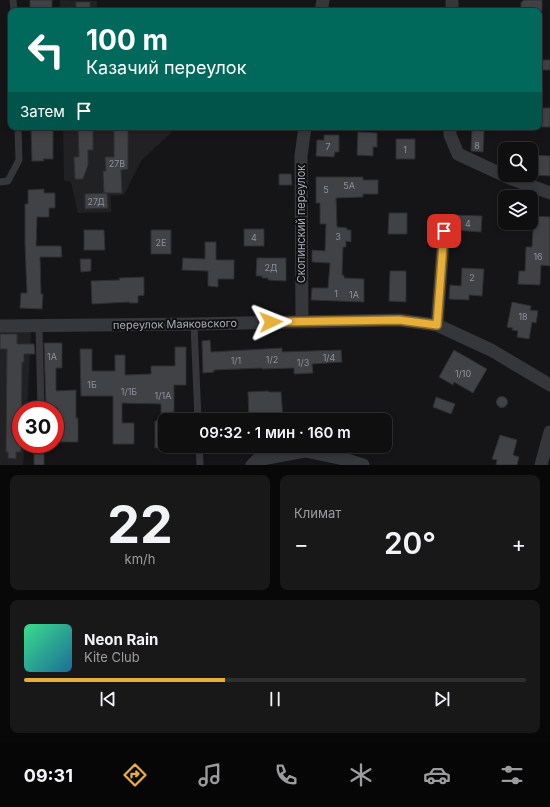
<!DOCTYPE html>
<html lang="ru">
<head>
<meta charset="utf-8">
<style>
  :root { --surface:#100f10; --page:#191819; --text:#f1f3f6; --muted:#9c9c9f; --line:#302f30; --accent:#e8af3b }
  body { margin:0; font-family:Inter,sans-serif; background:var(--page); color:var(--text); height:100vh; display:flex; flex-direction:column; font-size:15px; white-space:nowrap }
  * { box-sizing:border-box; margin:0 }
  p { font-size:13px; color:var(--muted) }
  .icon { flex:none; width:22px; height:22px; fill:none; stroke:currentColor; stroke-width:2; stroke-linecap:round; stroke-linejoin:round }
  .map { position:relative; height:465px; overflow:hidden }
  .details { display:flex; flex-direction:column; gap:10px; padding:10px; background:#090809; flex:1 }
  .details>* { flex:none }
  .top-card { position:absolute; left:8px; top:8px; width:534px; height:122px; border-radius:8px; box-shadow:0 2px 6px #0003,0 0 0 1px var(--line); background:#00695c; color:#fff; overflow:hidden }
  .buttons { position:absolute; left:498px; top:142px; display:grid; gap:8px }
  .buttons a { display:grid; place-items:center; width:40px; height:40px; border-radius:8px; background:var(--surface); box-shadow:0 2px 6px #0003,0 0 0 1px var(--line); font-size:20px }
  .speed { position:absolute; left:12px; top:401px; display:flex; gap:8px; font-size:20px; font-weight:700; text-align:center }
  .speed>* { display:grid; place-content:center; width:52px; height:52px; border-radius:50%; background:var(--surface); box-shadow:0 2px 6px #0003,0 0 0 1px var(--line); line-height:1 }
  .speed .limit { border:6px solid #d22; background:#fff; color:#111 }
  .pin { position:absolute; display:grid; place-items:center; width:34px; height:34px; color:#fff; margin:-17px; border-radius:8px; box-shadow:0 2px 6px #0006 }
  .me { position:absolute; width:44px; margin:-22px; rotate:88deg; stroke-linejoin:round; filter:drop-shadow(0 0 3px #0008) }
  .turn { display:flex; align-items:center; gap:14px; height:84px; padding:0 12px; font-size:18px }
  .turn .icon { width:52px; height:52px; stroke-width:2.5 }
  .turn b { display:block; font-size:28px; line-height:34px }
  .then { display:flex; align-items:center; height:38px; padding:0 12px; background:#0003; gap:8px; font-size:15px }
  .big { font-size:30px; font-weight:600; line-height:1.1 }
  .details .tile { flex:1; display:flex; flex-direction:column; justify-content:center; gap:6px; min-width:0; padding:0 14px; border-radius:8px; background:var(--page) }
  .details .dial { align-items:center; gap:0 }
  .dial b { font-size:52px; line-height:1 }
  .song { display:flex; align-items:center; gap:12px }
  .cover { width:48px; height:48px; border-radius:6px; background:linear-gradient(135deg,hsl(150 70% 55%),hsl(200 70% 35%)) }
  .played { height:4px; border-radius:2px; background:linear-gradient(90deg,var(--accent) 40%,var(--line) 40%) }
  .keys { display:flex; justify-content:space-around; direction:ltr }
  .heat { display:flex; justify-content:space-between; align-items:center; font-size:22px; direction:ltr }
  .details .tiles { flex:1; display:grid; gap:10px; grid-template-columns:1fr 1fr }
  .tile:last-child { grid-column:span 2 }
  .trip { position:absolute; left:158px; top:413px; width:234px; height:40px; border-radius:8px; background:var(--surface); box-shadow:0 2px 6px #0003,0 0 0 1px var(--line); font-weight:600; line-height:40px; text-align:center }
  .dock { display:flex; height:64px; justify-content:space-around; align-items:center; background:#060606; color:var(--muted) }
  .dock .icon { width:28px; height:28px }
  .dock .current { color:var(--accent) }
  .dock b { font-size:18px; color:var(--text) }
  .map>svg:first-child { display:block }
</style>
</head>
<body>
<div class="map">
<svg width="550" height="465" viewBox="0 0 550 465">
  <rect width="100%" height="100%" fill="#151416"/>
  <!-- built -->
  <path fill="#212123" d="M60,0l37,1v10h-37z
    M63,127h109l2,3 -33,31 -17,34 -13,1v16l-33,1 -7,-31 -7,-2z
    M0,332h31l-4,78h-6v34h4l-2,21h-23z"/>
  <!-- building -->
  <path fill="#414246" stroke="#2f2f32" d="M30,0h22v11h-22z
    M523,0h19v11h-21v-9h2z
    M76,2h14v9h-14z
    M539,60h11v10h-11z
    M541,108h9v19h-9z
    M31,127h22v32h-10l1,2h-12z
    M78,127h15v23h-5v15l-5,14h-8l-1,-22h5z
    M114,127h14v42l-7,1 1,23h-18l-1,-22h3l-1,-14h9z
    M472,130l12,1 -1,21 -12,-1z
    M358,132l19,1v14h-4v9l-16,-1z
    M324,135h15v17h-4l-1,5 -18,-1 1,-16h7z
    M396,139h19v20h-19z
    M531,155l19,1v20l-19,-1z
    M279,174h12l1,11h-13z
    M316,177h47v3h15v14h-15v3l-27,1 1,29 10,1v2h4v12l-5,-1v6h-3l-1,28h2v3l20,1v23l-53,-2 1,-12h16l2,-25 -18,-1v-12l13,1 1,-27h-6v-21h-4z
    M44,189v4h11v15h-6v9h-12l-1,29h25l1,11h-22l1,37h2l-1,15 -22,-1 1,-15h6l-2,-48v-41h3v-14z
    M107,193l1,15 -23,1v-15z
    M389,213h18v21h-19z
    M455,215l27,1 -1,16 -27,-2z
    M534,216l16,1v49l-9,-1 -1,20 -22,-1 1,-13h6l1,-24h6z
    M244,229h20v17h-20z
    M84,230h20l1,20h-21z
    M151,230h20v24h-20z
    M205,242h11v18h18v19h-16v8l-10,-1v-15l-26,-1 1,-12 22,1z
    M257,258h29v23l-18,-1v-2h-6v-2h-6z
    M80,259h11v12l-10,1z
    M462,268l22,1 -2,27 -13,-1v5l-20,-1 1,-14 11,1z
    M390,271h16v31l-17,-1z
    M144,277v18l-6,1v7h-9v-1l-37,2 -1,-23 29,-1 -1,-2z
    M512,302l19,4 -1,4 8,1 -2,12 -4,-1 -3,17 -12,-2 1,-6 -6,-1 1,-2 -6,-1z
    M0,334h17v10h17l1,10h-11v8h-2l-1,90h-5v7l-8,-1v-6h-2l1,-103h-7z
    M210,340l1,12 71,-4v4l59,-2 1,12 -30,2 1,9 -19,1v-6l-32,1v-1l-48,2v2l-11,1 -1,-32z
    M44,343h18v25h-6v23l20,-1v28h2v24h-21l1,-34h-12z
    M175,347h11v38h-12v27l-13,1v-9l-39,-1v20h12v21h-21v-48h-32l-1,-47h12v22h23v-16h10v20l26,-1v-8h24z
    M454,350l33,19 -14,24 -19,-11 -1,3 -14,-8z
    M268,391l1,1h12l2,28h-34l-1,-28z
    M496.5 402a5.5 5.5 0 1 1 11 0a5.5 5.5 0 1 1-11 0Z
    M436,397l19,7 -4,10 -18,-7z
    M155,421h10v27h-10z
    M500,435l17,5 -4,15 6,2 -2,8h-21l1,-5 -5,-1z
    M34,454h10v11h-10z"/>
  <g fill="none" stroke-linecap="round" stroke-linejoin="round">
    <!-- lane -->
    <path stroke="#36373b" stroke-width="7" d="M13,0l1,11
      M0,182l8,-1 11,-21 -1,-33
      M194,324l4,96
      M39,326l2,84
      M41,444v6
      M199,446l1,19"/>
    <!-- street -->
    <path stroke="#36373b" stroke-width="13" d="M321,11l2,-11
      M452,11v-9
      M450,127v8l8,19 54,25 38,14
      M302,322l-1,-166 4,-29
      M437,325l7,-94
      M0,326l194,-2 205,-4 38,5 54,25 59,35
      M252,465l5,-5 48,-9 39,8 19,6
      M541,465l9,-33"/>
  </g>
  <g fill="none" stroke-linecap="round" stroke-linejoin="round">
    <!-- route casing -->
    <g stroke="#977226" stroke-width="10">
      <path id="route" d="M271,322l128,-2 38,5 7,-94"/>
    </g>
    <!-- route -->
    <use href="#route" stroke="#e8af3b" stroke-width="7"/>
  </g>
  <g text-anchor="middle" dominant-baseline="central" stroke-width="4" stroke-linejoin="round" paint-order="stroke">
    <!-- number labels -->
    <g font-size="9" fill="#8e919a">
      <text x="477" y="145">8</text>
      <text x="328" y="146">7</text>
      <text x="405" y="149">1</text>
      <text x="117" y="163">27В</text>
      <text x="349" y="185">5А</text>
      <text x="326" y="189">5</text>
      <text x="96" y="201">27Д</text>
      <text x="468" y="223">4</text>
      <text x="338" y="236">3</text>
      <text x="254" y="237">4</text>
      <text x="161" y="242">2Е</text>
      <text x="538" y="256">16</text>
      <text x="271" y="267">2Д</text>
      <text x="472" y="277">2</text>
      <text x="336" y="293">1</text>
      <text x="354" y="294">1А</text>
      <text x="523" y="316">18</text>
      <text x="52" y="356">1А</text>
      <text x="329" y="357">1/4</text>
      <text x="272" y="359">1/2</text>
      <text x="236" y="360">1/1</text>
      <text x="303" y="362">1/3</text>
      <text x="463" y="373">1/10</text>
      <text x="92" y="384">1Б</text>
      <text x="129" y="391">1/1Б</text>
      <text x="163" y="395">1/1А</text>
    </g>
    <!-- street labels -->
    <g font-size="11" fill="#a7abb6" stroke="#101011">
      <text transform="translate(301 224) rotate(-90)">Скопинский переулок</text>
      <text transform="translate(175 324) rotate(-1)">переулок Маяковского</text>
    </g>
  </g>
</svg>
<div class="buttons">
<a><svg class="icon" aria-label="search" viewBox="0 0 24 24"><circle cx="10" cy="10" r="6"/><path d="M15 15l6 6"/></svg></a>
<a><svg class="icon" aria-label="layers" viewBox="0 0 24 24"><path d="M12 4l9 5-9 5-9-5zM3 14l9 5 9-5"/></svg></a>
</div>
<div class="speed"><div class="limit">30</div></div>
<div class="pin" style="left:444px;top:231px;background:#d93025"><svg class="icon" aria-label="arrive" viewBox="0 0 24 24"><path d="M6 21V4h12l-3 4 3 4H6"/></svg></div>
<svg class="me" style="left:271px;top:322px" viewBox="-20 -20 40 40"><path d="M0-17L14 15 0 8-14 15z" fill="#e8af3b" stroke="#fff" stroke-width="4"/></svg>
<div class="trip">09:32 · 1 мин · 160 m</div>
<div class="top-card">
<div class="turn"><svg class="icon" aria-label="left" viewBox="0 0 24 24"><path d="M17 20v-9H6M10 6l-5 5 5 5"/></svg><div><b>100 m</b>Казачий переулок</div></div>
<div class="then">Затем<svg class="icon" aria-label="arrive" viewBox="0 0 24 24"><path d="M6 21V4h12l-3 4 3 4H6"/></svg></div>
</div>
</div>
<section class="details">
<div class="tiles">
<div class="tile dial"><b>22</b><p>km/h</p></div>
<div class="tile"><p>Климат</p>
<div class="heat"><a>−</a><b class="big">20°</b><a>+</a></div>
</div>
<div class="tile">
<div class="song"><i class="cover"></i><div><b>Neon Rain</b><p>Kite Club</p></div></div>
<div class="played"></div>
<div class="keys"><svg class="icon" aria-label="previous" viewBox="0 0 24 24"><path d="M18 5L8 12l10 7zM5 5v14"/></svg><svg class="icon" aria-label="pause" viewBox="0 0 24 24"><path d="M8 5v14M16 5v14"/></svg><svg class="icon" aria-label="next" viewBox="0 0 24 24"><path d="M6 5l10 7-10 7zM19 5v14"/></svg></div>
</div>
</div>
</section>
<nav class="dock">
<b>09:31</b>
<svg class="icon current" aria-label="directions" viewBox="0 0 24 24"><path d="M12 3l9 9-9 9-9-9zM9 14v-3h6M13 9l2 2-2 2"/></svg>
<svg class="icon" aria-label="music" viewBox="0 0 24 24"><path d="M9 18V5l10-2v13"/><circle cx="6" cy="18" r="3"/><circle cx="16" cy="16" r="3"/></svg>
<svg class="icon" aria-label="phone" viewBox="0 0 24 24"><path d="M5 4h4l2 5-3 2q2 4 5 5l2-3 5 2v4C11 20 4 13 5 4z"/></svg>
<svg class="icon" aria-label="climate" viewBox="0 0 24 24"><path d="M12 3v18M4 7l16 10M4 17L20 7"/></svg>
<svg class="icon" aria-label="car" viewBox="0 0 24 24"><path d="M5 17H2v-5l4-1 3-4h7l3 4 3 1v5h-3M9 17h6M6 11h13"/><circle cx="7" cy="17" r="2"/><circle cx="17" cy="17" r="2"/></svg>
<svg class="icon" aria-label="filters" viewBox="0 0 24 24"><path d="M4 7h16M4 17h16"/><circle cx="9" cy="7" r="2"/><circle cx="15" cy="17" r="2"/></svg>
</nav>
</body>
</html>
